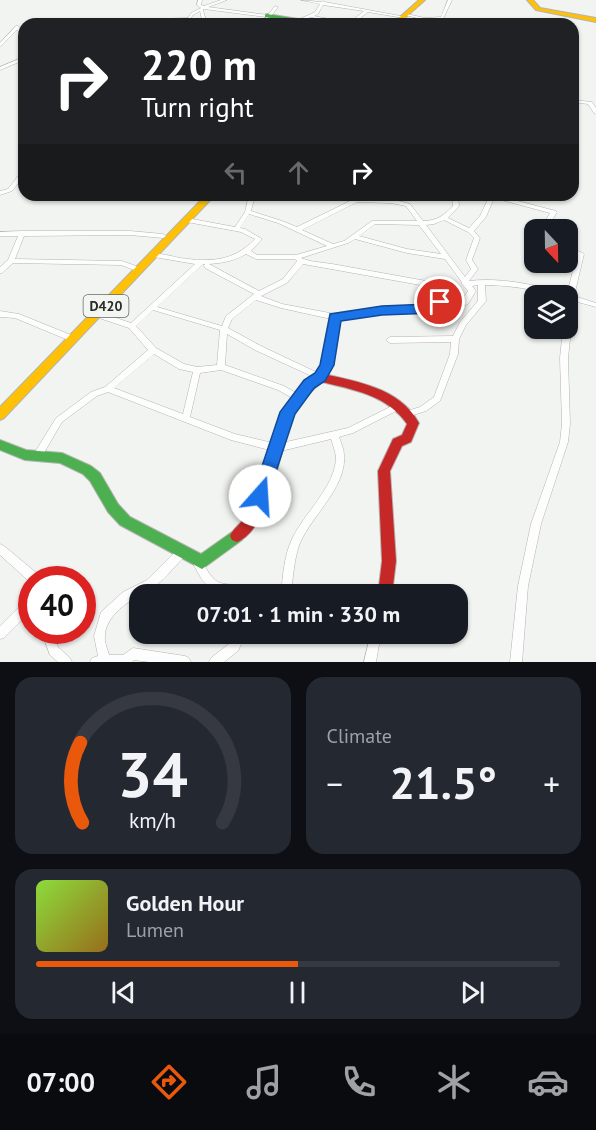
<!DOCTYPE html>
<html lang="en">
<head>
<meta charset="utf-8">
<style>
  :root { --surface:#171b24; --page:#242831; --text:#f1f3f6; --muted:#9ea1a6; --line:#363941; --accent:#ea580c }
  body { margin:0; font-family:"PT Sans",sans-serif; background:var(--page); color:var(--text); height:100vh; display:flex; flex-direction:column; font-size:22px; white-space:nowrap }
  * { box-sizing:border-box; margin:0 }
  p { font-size:20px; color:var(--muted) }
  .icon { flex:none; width:33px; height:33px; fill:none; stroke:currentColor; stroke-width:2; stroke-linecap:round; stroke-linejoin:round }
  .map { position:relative; height:662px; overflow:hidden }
  .drawer { display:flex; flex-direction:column; gap:15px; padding:15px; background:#0d0f14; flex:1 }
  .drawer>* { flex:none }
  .guide { position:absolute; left:18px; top:18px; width:561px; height:183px; border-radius:18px; box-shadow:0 2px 4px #0004; background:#202124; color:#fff; overflow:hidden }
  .needle { width:39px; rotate:158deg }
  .fabs { position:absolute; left:524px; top:219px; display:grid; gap:12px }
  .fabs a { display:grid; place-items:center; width:54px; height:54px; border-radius:12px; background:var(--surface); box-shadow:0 2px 4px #0004; font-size:30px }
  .speed { position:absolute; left:18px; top:566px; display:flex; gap:12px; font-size:30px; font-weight:700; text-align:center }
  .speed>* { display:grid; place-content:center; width:78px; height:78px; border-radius:50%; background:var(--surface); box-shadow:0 2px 4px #0004; line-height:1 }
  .speed .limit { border:9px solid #d22; background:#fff; color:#111 }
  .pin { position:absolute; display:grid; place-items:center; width:51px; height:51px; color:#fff; margin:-26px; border:3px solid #fff; border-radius:50%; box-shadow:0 2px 6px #0007 }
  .me { position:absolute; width:66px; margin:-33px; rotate:19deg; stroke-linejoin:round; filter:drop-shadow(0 0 4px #0008) }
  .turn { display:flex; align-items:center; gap:21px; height:126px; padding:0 24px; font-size:27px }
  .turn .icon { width:78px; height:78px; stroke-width:2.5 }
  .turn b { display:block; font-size:42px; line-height:51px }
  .lanes { display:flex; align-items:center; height:57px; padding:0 24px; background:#0003; justify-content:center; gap:30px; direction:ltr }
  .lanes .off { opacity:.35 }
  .big { font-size:45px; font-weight:600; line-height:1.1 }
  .drawer .card { flex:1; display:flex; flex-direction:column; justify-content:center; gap:9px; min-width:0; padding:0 21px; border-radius:18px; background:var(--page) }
  .drawer .dial { align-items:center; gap:0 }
  .dial svg { height:156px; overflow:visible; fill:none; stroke:var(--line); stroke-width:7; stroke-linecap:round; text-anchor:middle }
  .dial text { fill:var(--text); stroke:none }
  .song { display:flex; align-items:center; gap:18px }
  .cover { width:72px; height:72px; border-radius:9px; background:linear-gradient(135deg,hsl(90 70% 55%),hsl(40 70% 35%)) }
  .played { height:6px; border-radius:3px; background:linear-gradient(90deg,var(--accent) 50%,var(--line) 50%) }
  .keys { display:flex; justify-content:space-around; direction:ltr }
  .heat { display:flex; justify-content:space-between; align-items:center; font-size:33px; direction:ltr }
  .drawer .tiles { flex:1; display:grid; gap:15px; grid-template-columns:1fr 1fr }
  .card:last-child { grid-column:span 2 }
  .trip { position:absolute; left:129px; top:584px; width:339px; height:60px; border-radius:18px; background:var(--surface); box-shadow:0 2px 4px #0004; font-weight:600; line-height:60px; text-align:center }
  .tab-bar { display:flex; height:96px; justify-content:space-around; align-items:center; background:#090b0e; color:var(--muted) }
  .tab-bar .icon { width:42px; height:42px }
  .tab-bar .selected { color:var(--accent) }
  .tab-bar b { font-size:27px; color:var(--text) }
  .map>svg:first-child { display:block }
</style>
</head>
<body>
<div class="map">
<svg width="596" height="662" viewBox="0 0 596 662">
  <rect width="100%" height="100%" fill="#f2f4f1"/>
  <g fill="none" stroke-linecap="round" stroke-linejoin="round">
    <!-- street casing -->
    <g stroke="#b3b4b2" stroke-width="1">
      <path id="street" d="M198,0h4l-1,5 3,1 17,-6h6l-19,7 60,8 7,-9 3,1 -13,17h-4l5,-7 -62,-8 -1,1 4,14h-4l-3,-13 -7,4 -6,8 -2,-1 1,-2 -30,1 -12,3h-7l19,-5 32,-1 3,-5 10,-5 -4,-3z
        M301,0l20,2 2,-1 2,1 81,15 -2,1 -36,-6 -15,12h-9l-33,-7 -17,7h-5l26,-12 5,-8zM323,5l41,6 -15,12 -35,-7 4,-2z
        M448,0h4l-9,19 -18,1 -20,-5 2,-1 18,4 16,-1z
        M16,26h2l6,6v4l-7,-6 -17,17v-4z
        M24,57v3l-24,10v-3z
        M573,100l19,2 4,6v6l-2,-1 -6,-9 -15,-2z
        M24,170v6l-12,15 -12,4v-4l8,-2 14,-18z
        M249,195h6l-4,16 31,10 15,6 59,-29 35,1 19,5 13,17c14,0 21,-6 30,-15l-1,-11h6l1,11 -11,12 21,10 11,-12 10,-21h5l61,16 1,1 -11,18h-6l10,-17 -56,-15 -8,19 -12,14 6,7 -8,22 6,9 -9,12c32,-4 67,4 98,13l10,-39 -10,-4v-4l16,6 1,1 -10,42 22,7v4l-22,-6 -6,57 2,66 -2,18 -27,82 -13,62 -6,76h-12l8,-76 13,-62 29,-82 2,-18 -2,-66 3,-30h4v-32c-9,0 -16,-3 -24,-4 -19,-4 -39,-7 -58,-7l1,16 -20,24 -7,14 -1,15 -18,47 -14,10 -19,6 -3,-1 -1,-2 1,-2 16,-5 14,-10 16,-43 1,-12 -61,1 -4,-3 4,-3 63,-1 7,-14 18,-21v-16l-6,1 4,5 -8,13 -18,8 2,4 -4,3 -15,-7 -50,1 -45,6 -2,31 -12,27 -1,2 -3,1 -65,-30 -28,-16 -2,31 59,21 16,9 1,2 -1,2 -3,1 -3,-1 -16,-9 -57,-20 -21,3 -10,44 45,17 42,10 71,-16 48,-24 3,-1 3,1 1,2 -1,2 -49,25 -14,4c2,6 5,12 5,18 3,32 -32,60 -44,88 -6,16 -7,34 -9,51h-10c2,-19 3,-38 11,-55 12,-26 44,-53 44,-82 -1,-6 -3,-12 -5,-18l-54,13 -46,-12 -123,-48 -11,4 -35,26 -21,36 -3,1 -3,-1 -1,-3 1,-3 21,-34 35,-26 14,-5 43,-37 -19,-22 -39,-13 -1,-2 1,-2h6l35,12 64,-59 -41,-7 -2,-1 -1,-1 1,-1c9,-1 19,2 28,4 30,4 53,4 75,-19l-14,-7 -54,-10 -3,-2 3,-2 48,9 10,-15zM357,202l34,1 15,3 11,15h-45l-28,20 -11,3 -31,-14zM249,214l29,9 49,23 -31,9h-39l-6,-4 11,-12 -17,-10 -5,-1zM444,220l24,12 6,6 -8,22 5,9 -6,8 -39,-52 8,-1zM375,224l44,1 22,29 -34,-5 -48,-13zM355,239l52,14 38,6 16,22 1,3 6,7 -6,9 -19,10 -4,-2 5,-6v-16l-1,-2 -111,-20 -22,-3 -9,-3 47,-15zM246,254l10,5h39l2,2 -14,18 -24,12 -50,-27c14,-1 25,-3 37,-10zM203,264h2l-1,2 1,2 49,26 -28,22 -4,10 -65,-19zM303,264l134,24 -1,13 -4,6 -49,2 -48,5 -53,-10 -21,-8 26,-13zM256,300l25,8 50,11 -3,31 -10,23 -57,-27 -33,-18 4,-9zM153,310l67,20 -3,35 -20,2 -13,-3 -28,-16 -20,-22zM154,354l25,15 14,3 -10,42 -69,-26z
        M309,195h6l2,3 -1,1h-4z
        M22,231h108l33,3 3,2 -3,2 -33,-3 -106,1 -9,23 107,2 14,5 1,2 -3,2 -13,-5 -108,-2 -11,10h-2v-6l8,-7 10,-24h-18v-4z
        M0,311l19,3 52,21 1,2 -4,3 -53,-22 -15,-1z
        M0,544l4,2 35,29 1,4h-8l-1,4 -31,-28z
        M181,548l4,2 1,3 -1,3c-14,14 -27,33 -45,38v1c-15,8 -35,23 -35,41 -1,6 3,14 4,19h14l10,-7 52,8 4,2 2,4h-42l-15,-2 -2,2h-42l2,-4 6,-2 -4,-20 7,-24 22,-20 24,-12 30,-30z
        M197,556l4,2c3,7 7,15 12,20 7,8 18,6 28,7 6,1 13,3 19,5l1,4c-39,0 -51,7 -69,-33l1,-3z
        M32,597v13l-28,28 -4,1v-13l28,-28z
        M41,630h10l7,17 12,11 2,4h-14l-8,-7z
        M235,633h11l-8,18 -14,11h-15l2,-4 19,-15z
        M371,633h10l-5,29h-12z"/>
    </g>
    <!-- fast casing -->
    <g stroke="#b3b4b2" stroke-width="2">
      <path id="fast" d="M267,14l31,5 3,2 -3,2 -33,-6v-2z
        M0,440l26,10 36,3 29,13 9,7 18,31 12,13 71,37 31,-22 5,-2 5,2 2,4 -2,4 -40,29 -82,-44 -12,-13 -18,-31 -7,-7 -23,-11 -35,-3 -25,-10z"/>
    </g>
    <!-- slow casing -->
    <g stroke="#b3b4b2" stroke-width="2">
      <path id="slow" d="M419,0h6l-27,24h-6z
        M527,0h6l7,8 56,10v4l-60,-12z
        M206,195h9l-211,223 -4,2v-13z"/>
    </g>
    <!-- jam casing -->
    <g stroke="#b3b4b2" stroke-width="2">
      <path id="jam" d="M320,373c37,9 79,14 99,50l-8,19 -9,4 -12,25 6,90 -4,33h-14l4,-33 -4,-90 15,-32 9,-4 5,-11c-20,-29 -53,-34 -85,-42 -11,9 -20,18 -27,31 -16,32 -24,116 -58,129l-5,-2 -2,-4c3,-7 10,-12 15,-18 3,-4 6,-11 9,-16 17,-39 17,-89 51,-118 5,-5 9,-9 15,-11z"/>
    </g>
    <!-- street -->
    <use href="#street" fill="#fdfdfd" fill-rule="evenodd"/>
    <!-- fast -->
    <use href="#fast" fill="#4caf50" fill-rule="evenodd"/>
    <!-- slow -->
    <use href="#slow" fill="#ffc107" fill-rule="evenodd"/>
    <!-- jam -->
    <use href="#jam" fill="#c62828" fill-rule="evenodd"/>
  </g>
  <!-- route -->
  <path fill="#1a73e8" stroke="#114b97" stroke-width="1.5" d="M440,298l6,4 -7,10 -5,1 -52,2 -41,6 -7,44 -9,16 -11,7 -19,26 -29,88 -6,2 -6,-2 -2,-6 28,-84 24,-32 11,-7 5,-8 10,-51 52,-8 48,-2z"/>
  <g text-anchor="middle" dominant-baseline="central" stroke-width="4.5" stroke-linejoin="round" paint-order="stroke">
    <!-- shield labels -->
    <rect fill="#f2f5f0" stroke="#666865" stroke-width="1.5" x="83.5" y="295" width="45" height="22" rx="4.5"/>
    <g font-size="14" font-weight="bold" fill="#2a2b29">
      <text x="106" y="306">D420</text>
    </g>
  </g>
</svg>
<div class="fabs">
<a><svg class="needle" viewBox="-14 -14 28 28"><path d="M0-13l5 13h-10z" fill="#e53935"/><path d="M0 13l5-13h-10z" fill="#9ea1a6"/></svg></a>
<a><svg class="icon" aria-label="layers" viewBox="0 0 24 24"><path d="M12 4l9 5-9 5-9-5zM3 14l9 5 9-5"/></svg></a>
</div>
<div class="speed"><div class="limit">40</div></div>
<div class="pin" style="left:440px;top:302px;background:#d93025"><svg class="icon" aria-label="arrive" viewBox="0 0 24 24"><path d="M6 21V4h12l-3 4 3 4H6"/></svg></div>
<svg class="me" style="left:260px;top:496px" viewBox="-20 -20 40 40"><circle r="19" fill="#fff"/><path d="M0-13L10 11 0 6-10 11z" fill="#1a73e8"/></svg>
<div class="trip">07:01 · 1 min · 330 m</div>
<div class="guide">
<div class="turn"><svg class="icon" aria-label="right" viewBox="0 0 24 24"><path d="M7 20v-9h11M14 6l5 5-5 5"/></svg><div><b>220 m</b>Turn right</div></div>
<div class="lanes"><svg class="icon off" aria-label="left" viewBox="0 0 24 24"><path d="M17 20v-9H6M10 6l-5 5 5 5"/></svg><svg class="icon off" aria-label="ahead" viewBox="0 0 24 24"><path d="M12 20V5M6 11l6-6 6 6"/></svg><svg class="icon" aria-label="right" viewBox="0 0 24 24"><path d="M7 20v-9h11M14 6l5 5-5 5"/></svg></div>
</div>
</div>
<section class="drawer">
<div class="tiles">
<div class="card dial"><svg viewBox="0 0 100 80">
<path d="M14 69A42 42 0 1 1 86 69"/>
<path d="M14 69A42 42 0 0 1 13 28" stroke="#ea580c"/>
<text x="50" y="56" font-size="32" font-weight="700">34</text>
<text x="50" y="72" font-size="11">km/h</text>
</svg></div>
<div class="card"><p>Climate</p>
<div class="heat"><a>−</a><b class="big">21.5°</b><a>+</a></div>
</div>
<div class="card">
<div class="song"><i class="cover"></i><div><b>Golden Hour</b><p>Lumen</p></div></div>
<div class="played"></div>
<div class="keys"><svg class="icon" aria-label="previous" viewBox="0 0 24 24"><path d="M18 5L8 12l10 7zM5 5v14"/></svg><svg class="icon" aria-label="pause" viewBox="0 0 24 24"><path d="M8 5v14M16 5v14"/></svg><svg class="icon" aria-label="next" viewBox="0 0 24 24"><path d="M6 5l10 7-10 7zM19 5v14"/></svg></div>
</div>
</div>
</section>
<nav class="tab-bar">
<b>07:00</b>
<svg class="icon selected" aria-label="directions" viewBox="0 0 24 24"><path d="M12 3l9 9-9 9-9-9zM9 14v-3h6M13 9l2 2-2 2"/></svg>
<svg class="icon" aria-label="music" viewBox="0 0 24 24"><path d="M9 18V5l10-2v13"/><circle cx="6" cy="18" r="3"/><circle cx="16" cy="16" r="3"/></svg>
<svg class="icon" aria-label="phone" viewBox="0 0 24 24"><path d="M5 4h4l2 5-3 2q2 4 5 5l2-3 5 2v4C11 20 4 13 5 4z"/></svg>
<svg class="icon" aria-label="climate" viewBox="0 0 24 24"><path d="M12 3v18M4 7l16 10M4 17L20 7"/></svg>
<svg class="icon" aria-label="car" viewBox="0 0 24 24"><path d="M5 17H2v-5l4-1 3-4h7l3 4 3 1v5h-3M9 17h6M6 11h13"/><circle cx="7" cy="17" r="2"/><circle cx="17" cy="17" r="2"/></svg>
</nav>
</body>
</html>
